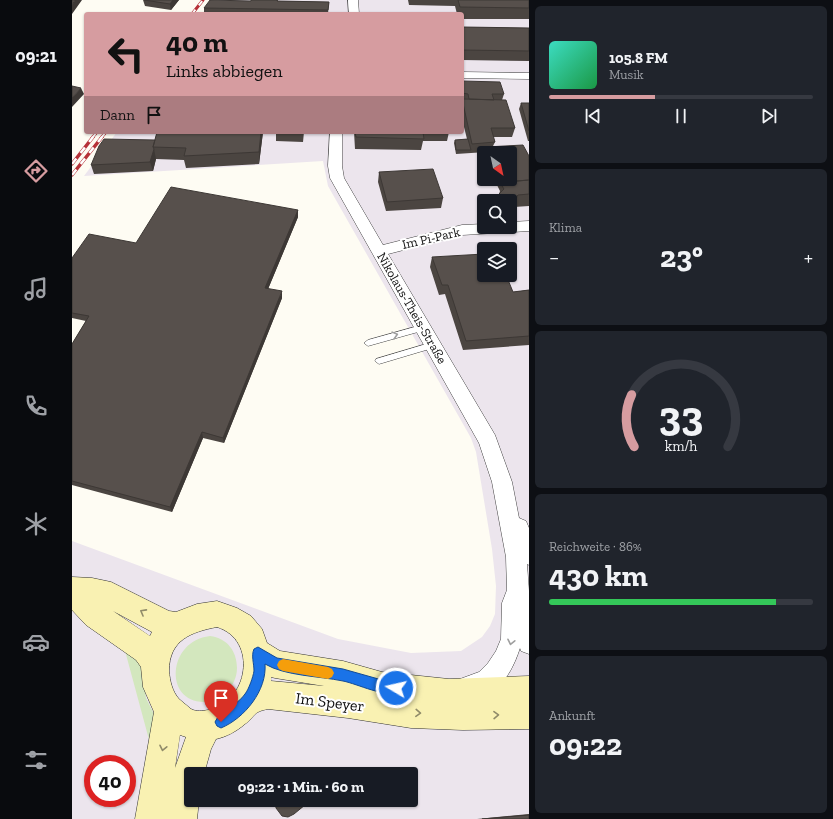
<!DOCTYPE html>
<html lang="de">
<head>
<meta charset="utf-8">
<style>
  :root { --surface:#171b24; --page:#20242c; --text:#f1f3f6; --muted:#9ea1a6; --line:#363941; --accent:#d69ca0 }
  body { margin:0; font-family:"Zilla Slab",serif; background:var(--page); color:var(--text); height:100vh; display:flex; flex-direction:column; font-size:15px; white-space:nowrap }
  * { box-sizing:border-box; margin:0 }
  p { font-size:13px; color:var(--muted) }
  .icon { flex:none; width:22px; height:22px; fill:none; stroke:currentColor; stroke-width:2; stroke-linecap:round; stroke-linejoin:round }
  .map { position:relative; flex:1; overflow:hidden }
  .drawer { display:flex; flex-direction:column; gap:6px; padding:6px; background:#0d0f14; width:304px }
  .drawer>* { flex:none }
  .top-card { position:absolute; left:12px; top:12px; width:380px; height:122px; border-radius:4px; box-shadow:0 1px 3px #0004; background:#d69ca0; color:#111; overflow:hidden }
  .needle { width:26px; rotate:147deg }
  .buttons { position:absolute; left:405px; top:146px; display:grid; gap:8px }
  .buttons a { display:grid; place-items:center; width:40px; height:40px; border-radius:4px; background:var(--surface); box-shadow:0 1px 3px #0004; font-size:20px }
  .speed { position:absolute; left:12px; top:755px; display:flex; gap:8px; font-size:20px; font-weight:700; text-align:center }
  .speed>* { display:grid; place-content:center; width:52px; height:52px; border-radius:50%; background:var(--surface); box-shadow:0 1px 3px #0004; line-height:1 }
  .speed .limit { border:6px solid #d22; background:#fff; color:#111 }
  .pin { position:absolute; display:grid; place-items:center; width:34px; height:34px; color:#fff; margin:-41px -17px; border-radius:50% 50% 50% 0; rotate:-45deg; box-shadow:0 0 4px #0007 }
  .pin .icon { rotate:45deg }
  .me { position:absolute; width:44px; margin:-22px; rotate:279deg; stroke-linejoin:round; filter:drop-shadow(0 0 3px #0008) }
  .turn { display:flex; align-items:center; gap:14px; height:84px; padding:0 16px; font-size:18px }
  .turn .icon { width:52px; height:52px; stroke-width:2.5 }
  .turn b { display:block; font-size:28px; line-height:34px }
  .then { display:flex; align-items:center; height:38px; padding:0 16px; background:#0003; gap:8px; font-size:15px }
  .big { font-size:30px; font-weight:700; line-height:1.1 }
  .drawer .widget { flex:1; display:flex; flex-direction:column; justify-content:center; gap:6px; min-width:0; padding:0 14px; border-radius:6px; background:var(--page) }
  .drawer .dial { align-items:center; gap:0 }
  .dial svg { height:104px; overflow:visible; fill:none; stroke:var(--line); stroke-width:7; stroke-linecap:round; text-anchor:middle }
  .dial text { fill:var(--text); stroke:none }
  .song { display:flex; align-items:center; gap:12px }
  .cover { width:48px; height:48px; border-radius:6px; background:linear-gradient(135deg,hsl(170 70% 55%),hsl(140 70% 35%)) }
  .played { height:4px; border-radius:2px; background:linear-gradient(90deg,var(--accent) 40%,var(--line) 40%) }
  .keys { display:flex; justify-content:space-around; direction:ltr }
  .heat { display:flex; justify-content:space-between; align-items:center; font-size:22px; direction:ltr }
  .charge { height:6px; border-radius:3px; background:linear-gradient(90deg,#34c759 86%,var(--line) 0) }
  .trip { position:absolute; left:112px; top:767px; width:234px; height:40px; border-radius:4px; background:var(--surface); box-shadow:0 1px 3px #0004; font-weight:700; line-height:40px; text-align:center }
  main { display:flex; flex:1; min-height:0 }
  .menu { display:flex; flex-direction:column; width:72px; justify-content:space-around; align-items:center; background:#090b0e; color:var(--muted) }
  .menu .icon { width:28px; height:28px }
  .menu .active { color:var(--accent) }
  .menu b { font-size:18px; color:var(--text) }
  .map>svg:first-child { display:block }
</style>
</head>
<body>
<main>
<nav class="menu">
<b>09:21</b>
<svg class="icon active" aria-label="directions" viewBox="0 0 24 24"><path d="M12 3l9 9-9 9-9-9zM9 14v-3h6M13 9l2 2-2 2"/></svg>
<svg class="icon" aria-label="music" viewBox="0 0 24 24"><path d="M9 18V5l10-2v13"/><circle cx="6" cy="18" r="3"/><circle cx="16" cy="16" r="3"/></svg>
<svg class="icon" aria-label="phone" viewBox="0 0 24 24"><path d="M5 4h4l2 5-3 2q2 4 5 5l2-3 5 2v4C11 20 4 13 5 4z"/></svg>
<svg class="icon" aria-label="climate" viewBox="0 0 24 24"><path d="M12 3v18M4 7l16 10M4 17L20 7"/></svg>
<svg class="icon" aria-label="car" viewBox="0 0 24 24"><path d="M5 17H2v-5l4-1 3-4h7l3 4 3 1v5h-3M9 17h6M6 11h13"/><circle cx="7" cy="17" r="2"/><circle cx="17" cy="17" r="2"/></svg>
<svg class="icon" aria-label="filters" viewBox="0 0 24 24"><path d="M4 7h16M4 17h16"/><circle cx="9" cy="7" r="2"/><circle cx="15" cy="17" r="2"/></svg>
</nav>
<div class="map">
<svg width="457" height="819" viewBox="0 0 457 819">
  <rect width="100%" height="100%" fill="#fefcf3"/>
  <!-- industrial -->
  <path fill="#ece5ed" fill-rule="evenodd" d="M147,0h310v819h-457v-278l266,98 73,14 50,-2 21,-14 8,-11 5,-12 1,-28 -4,-37 -16,-97 -5,-14 -143,-252 -5,-25 -239,15 33,-44h345v-118h-254zM412,153h26v26h-26zM412,201h26v26h-26zM412,249h26v26h-26zM21,764h34v34h-34zM119,774h220v26h-220z"/>
  <!-- green -->
  <path fill="#d3e7be" d="M138,636c17,2 27,15 27,32 0,10 -5,20 -13,26 -5,5 -12,8 -20,8 -40,0 -37,-61 6,-66z
    M52,647l17,16 5,35 9,18 -4,31z"/>
  <g fill="none" stroke-linecap="round" stroke-linejoin="round">
    <!-- lane casing -->
    <g stroke="#424242" stroke-width="1">
      <path id="lane" d="M350,325l4,3 -1,2 -57,16 -4,-3 4,-3z
        M361,342l3,1 1,2 -1,2 -57,17 -4,-3 1,-2z"/>
    </g>
    <!-- street casing -->
    <g stroke="#424242" stroke-width="1">
      <path id="street" d="M276,0h10l1,14h-10z
        M390,72l67,1v6l-67,-1z
        M258,132h12v34l2,12 39,67 79,-20 22,-1v3h26v-5l19,-1v10l-67,4 -74,19 107,181 17,47 7,36 7,3 3,7v37l-2,-1 2,27v63l-8,-3 -1,-3c-5,15 -12,31 -25,41 -7,5 -19,7 -27,10l-8,-4 -4,-8 4,-8 19,-7 9,-9 8,-12 5,-12 1,-36 5,-13 -1,-33 -14,-75 -13,-39 -149,-265 -2,-12z"/>
    </g>
    <!-- secondary casing -->
    <g stroke="#313131" stroke-width="1">
      <path id="secondary" d="M0,577l20,1 19,4 58,29 7,1 21,-8 20,-3 20,7 14,8 11,13 5,14 13,8 63,10 39,11 67,7 80,-3v53l-66,1 -52,-2 -63,-10 -80,-9c-16,3 -12,7 -23,15 -8,7 -19,13 -29,15l-5,10 -7,25h-13v26h8l-2,19h-62l19,-107 -11,-25 -2,-20 -5,-7 -50,-35 -14,-15zM41,611l39,21 -2,4zM145,627c42,13 31,76 -9,83 -5,1 -12,2 -17,-1 -4,-3 -8,-7 -12,-10 -7,-8 -9,-18 -10,-28 0,-31 22,-39 48,-44zM199,677l4,1 49,8 -53,-5zM108,735l6,2 -11,31z"/>
    </g>
    <!-- lane -->
    <use href="#lane" fill="#fff" fill-rule="evenodd"/>
    <!-- street -->
    <use href="#street" fill="#fff" fill-rule="evenodd"/>
    <!-- secondary -->
    <use href="#secondary" fill="#f9f1b2" fill-rule="evenodd"/>
    <!-- rail-far1 casing -->
    <g stroke="#b63138" stroke-width="3">
      <path id="rail-far1" d="M120,14l11,-14
        M20,138l5,-6
        M29,138l5,-6"/>
    </g>
    <!-- rail casing -->
    <g stroke="#b63138" stroke-width="3.5">
      <path id="rail" d="M0,164l21,-27
        M0,175l30,-38"/>
    </g>
    <!-- rail-far1 -->
    <use href="#rail-far1" stroke="#fff" stroke-width="2" stroke-dasharray="5.5" stroke-linecap="butt"/>
    <!-- rail -->
    <use href="#rail" stroke="#fff" stroke-width="2.5" stroke-dasharray="7" stroke-linecap="butt"/>
  </g>
  <!-- wall -->
  <path fill="#4b4541" d="M71,0h36l-8,10 -26,-4z
    M179,0h27v1l51,1 -1,12h-131l7,-1v-5l47,-7z
    M336,0h121v19h-67v-5h-5l-2,-8 -46,-1z
    M390,27l67,1v33l-67,-1z
    M390,81l42,13 -2,6 13,28 -3,9h-19l2,5 -2,4 36,10v50l-15,1 -4,3v-9h-13l3,-10 -6,-12h16v-26h-25l1,-1 -30,2 -2,-11 1,-3 12,-1 -5,-20z
    M449,103h8v38h-1l-9,-32z
    M85,132h106l-4,32 -73,4 -2,-8 -28,-1 -3,12 -59,3 -3,-9 64,-25z
    M204,132h28l-1,10 -27,-1z
    M282,132h95l-2,9h-24l-2,9 -66,-1z
    M307,172l64,26 -2,10 -55,3 -8,-29z
    M226,210v7l-30,72 14,9 -58,145 -21,-5 -31,74 -100,-27v-141l14,-23 -14,-3v-60l64,-15z
    M360,257l81,35 16,-2v55l-66,5 -18,-56 -6,1 -9,-28z
    M457,814v5h-52z"/>
  <!-- shaded-wall -->
  <path fill="#3d3835" d="M3,0h7l-10,14v-9z
    M101,0h6l-8,10 -1,-6z
    M9,88l3,6 -12,13v-9z
    M189,132h2l-4,32v-12z
    M82,149l2,10 -3,12 -3,-9z
    M446,195l-4,12 -4,3v-3l3,-7z
    M226,210v7l-32,77 -1,-6z
    M210,291v7l-58,145 -1,-5z
    M130,432l1,6 -31,74 -2,-5z"/>
  <!-- building -->
  <path fill="#57504c" stroke="#3d3835" d="M0,0h3l-3,5z
    M72,0h29l-3,4z
    M138,0l41,1v-1h26v1l52,1 -1,8 -124,-2z
    M386,0h71v8l-69,-1z
    M126,13h17v1h-18z
    M225,13h31v1h-32z
    M390,27l67,1v23l-67,-1z
    M390,81l38,1 4,12h-12l2,6 -25,-1 -1,-5 -6,-1z
    M0,86l9,2 -9,10z
    M390,99l44,1 9,28h-24l4,14 -23,2z
    M449,103h8v28z
    M85,132h104l-2,20 -75,4 2,-8 -33,-1z
    M283,132h68l1,7 -68,-2z
    M32,139l51,1 -2,7 1,2 -4,13 -59,3 8,-19z
    M396,139l3,11h-15l-1,-10z
    M451,145l6,11v24l-24,2 -1,2 -2,-5h8v-26h-20l-3,-6z
    M361,169l10,29 -56,4 -8,-30z
    M457,180v14l-11,1 -5,5 -14,-6 5,-5 -2,-3 4,-1 -1,-3z
    M99,187l127,23 -33,78 17,3 -59,147 -21,-6 -32,75 -98,-26v-137l17,-28 -17,-3v-55l17,-24 47,9z
    M412,254v21h22l7,17 16,-2v46l-63,5 -18,-56h-6l-10,-28z
    M249,772v2h-30z
    M203,800h36l-17,14 -6,3 -6,-1 -6,-8z
    M457,815v4h-47z"/>
  <!-- one-way arrows -->
  <defs><path id="oneway-chevron" d="M-2-3.5L2.5 0L-2 3.5" fill="none" stroke-width="1.6" stroke-linecap="round" stroke-linejoin="round"/></defs>
  <g stroke="#9f9f9f">
    <use href="#oneway-chevron" transform="translate(323 335) rotate(-15)"/>
    <use href="#oneway-chevron" transform="translate(439 642) rotate(102)"/>
  </g>
  <g stroke="#908b69">
    <use href="#oneway-chevron" transform="translate(71 612) rotate(-151)"/>
    <use href="#oneway-chevron" transform="translate(346 713) rotate(3)"/>
    <use href="#oneway-chevron" transform="translate(424 715) rotate(-1)"/>
    <use href="#oneway-chevron" transform="translate(91 748) rotate(102)"/>
  </g>
  <!-- route -->
  <path fill="#1a73e8" stroke="#114b97" d="M186,647l19,11 66,11 39,11 18,3 2,5 -2,4c-15,6 -42,-8 -57,-11 -24,-5 -58,-5 -78,-17 2,26 -20,54 -44,64l-4,-2 -2,-4c5,-12 23,-17 30,-28 4,-5 8,-17 9,-23 0,-8 -3,-15 0,-22z"/>
  <!-- slow -->
  <path fill="#f59e0b" d="M211,659l45,8 4,2 2,4 -2,4 -4,2 -45,-8 -4,-2 -2,-4 2,-4z"/>
  <g text-anchor="middle" dominant-baseline="central" stroke-width="4" stroke-linejoin="round" paint-order="stroke">
    <!-- street labels -->
    <g font-size="13" fill="#0f0f0f" stroke="#fff">
      <text transform="translate(359 238) rotate(-13)">Im Pi-Park</text>
      <text transform="translate(340 308) rotate(60)">Nikolaus-Theis-Straße</text>
    </g>
    <!-- near-street labels -->
    <g font-size="16" fill="#0f0f0f" stroke="#fff">
      <text transform="translate(258 702) rotate(7)">Im Speyer</text>
    </g>
  </g>
</svg>
<div class="buttons">
<a><svg class="needle" viewBox="-14 -14 28 28"><path d="M0-13l5 13h-10z" fill="#e53935"/><path d="M0 13l5-13h-10z" fill="#9ea1a6"/></svg></a>
<a><svg class="icon" aria-label="search" viewBox="0 0 24 24"><circle cx="10" cy="10" r="6"/><path d="M15 15l6 6"/></svg></a>
<a><svg class="icon" aria-label="layers" viewBox="0 0 24 24"><path d="M12 4l9 5-9 5-9-5zM3 14l9 5 9-5"/></svg></a>
</div>
<div class="speed"><div class="limit">40</div></div>
<div class="pin" style="left:149px;top:722px;background:#d93025"><svg class="icon" aria-label="arrive" viewBox="0 0 24 24"><path d="M6 21V4h12l-3 4 3 4H6"/></svg></div>
<svg class="me" style="left:324px;top:688px" viewBox="-20 -20 40 40"><circle r="17" fill="#1a73e8" stroke="#fff" stroke-width="3"/><path d="M0-11L8 9 0 5-8 9z" fill="#fff"/></svg>
<div class="trip">09:22 · 1 Min. · 60 m</div>
<div class="top-card">
<div class="turn"><svg class="icon" aria-label="left" viewBox="0 0 24 24"><path d="M17 20v-9H6M10 6l-5 5 5 5"/></svg><div><b>40 m</b>Links abbiegen</div></div>
<div class="then">Dann<svg class="icon" aria-label="arrive" viewBox="0 0 24 24"><path d="M6 21V4h12l-3 4 3 4H6"/></svg></div>
</div>
</div>
<section class="drawer">
<div class="widget">
<div class="song"><i class="cover"></i><div><b>105.8 FM</b><p>Musik</p></div></div>
<div class="played"></div>
<div class="keys"><svg class="icon" aria-label="previous" viewBox="0 0 24 24"><path d="M18 5L8 12l10 7zM5 5v14"/></svg><svg class="icon" aria-label="pause" viewBox="0 0 24 24"><path d="M8 5v14M16 5v14"/></svg><svg class="icon" aria-label="next" viewBox="0 0 24 24"><path d="M6 5l10 7-10 7zM19 5v14"/></svg></div>
</div>
<div class="widget"><p>Klima</p>
<div class="heat"><a>−</a><b class="big">23°</b><a>+</a></div>
</div>
<div class="widget dial"><svg viewBox="0 0 100 80">
<path d="M14 69A42 42 0 1 1 86 69"/>
<path d="M14 69A42 42 0 0 1 12 29" stroke="#d69ca0"/>
<text x="50" y="56" font-size="32" font-weight="700">33</text>
<text x="50" y="72" font-size="11">km/h</text>
</svg></div>
<div class="widget"><p>Reichweite · 86%</p><b class="big">430 km</b><div class="charge"></div></div>
<div class="widget"><p>Ankunft</p><b class="big">09:22</b></div>
</section>
</main>
</body>
</html>
